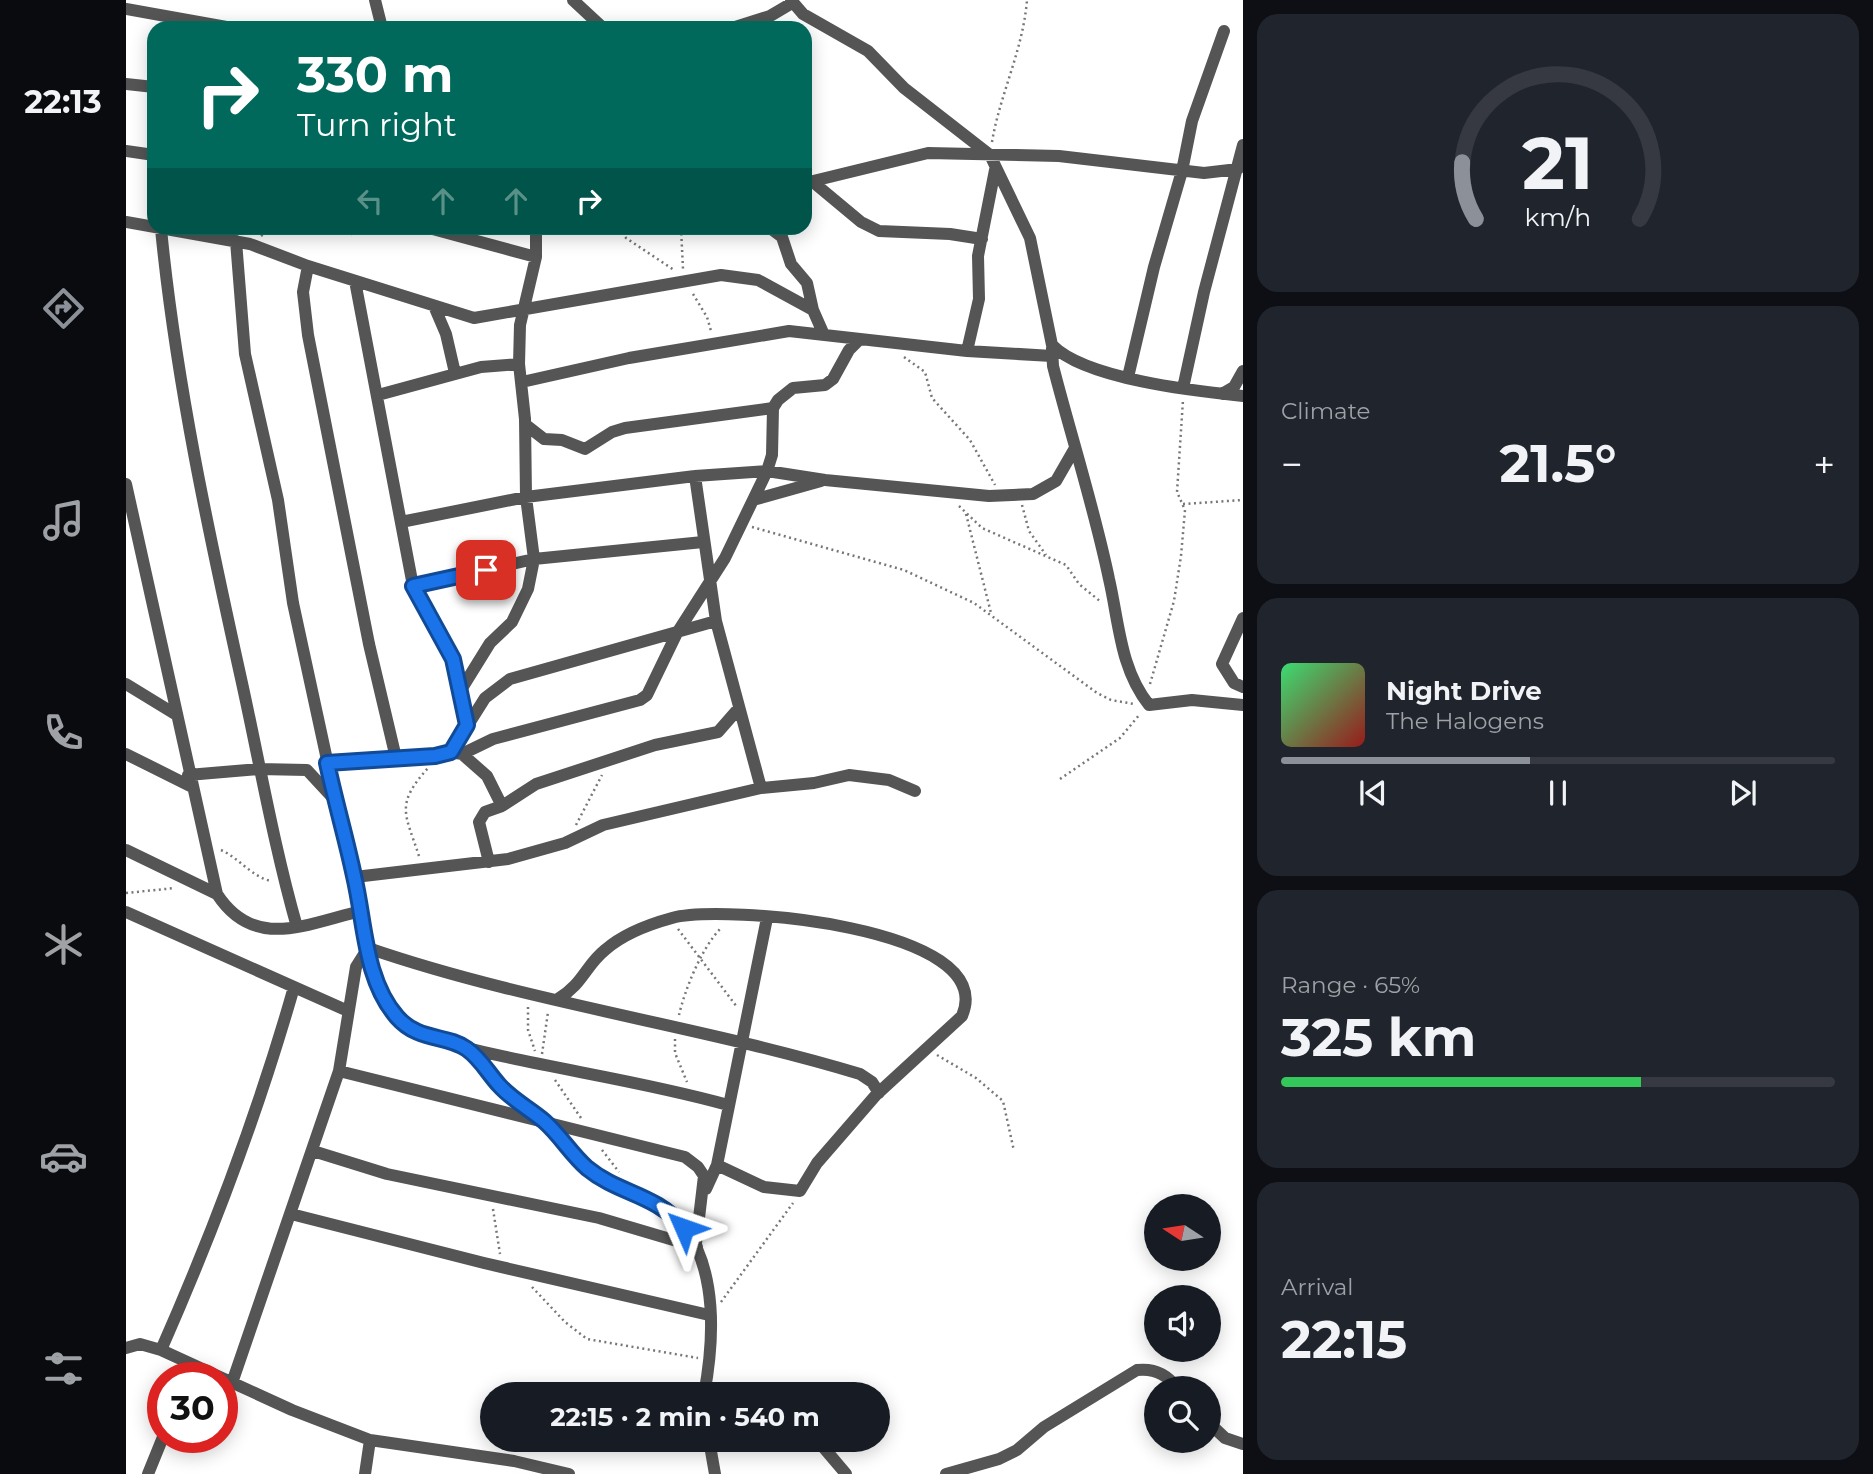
<!DOCTYPE html>
<html lang="en">
<head>
<meta charset="utf-8">
<style>
  :root { --surface:#171b24; --page:#20242c; --text:#f1f3f6; --muted:#9ea1a6; --line:#363941; --accent:#8c9099 }
  body { margin:0; font-family:Montserrat,sans-serif; background:var(--page); color:var(--text); height:100vh; display:flex; flex-direction:column; font-size:26px; white-space:nowrap }
  * { box-sizing:border-box; margin:0 }
  p { font-size:23px; color:var(--muted) }
  .icon { flex:none; width:38px; height:38px; fill:none; stroke:currentColor; stroke-width:2; stroke-linecap:round; stroke-linejoin:round }
  .map { position:relative; flex:1; overflow:hidden }
  .panel { display:flex; flex-direction:column; gap:14px; padding:14px; background:#0d0f14; width:630px }
  .panel>* { flex:none }
  .hud { position:absolute; left:21px; top:21px; width:665px; height:214px; border-radius:21px; box-shadow:0 4px 18px #0003; background:#00695c; color:#fff; overflow:hidden }
  .needle { width:46px; rotate:282deg }
  .controls { position:absolute; left:1018px; top:1194px; display:grid; gap:14px }
  .controls a { display:grid; place-items:center; width:77px; height:77px; border-radius:50%; background:var(--surface); box-shadow:0 4px 18px #0003; font-size:35px }
  .speed { position:absolute; left:21px; top:1362px; display:flex; gap:14px; font-size:35px; font-weight:700; text-align:center }
  .speed>* { display:grid; place-content:center; width:91px; height:91px; border-radius:50%; background:var(--surface); box-shadow:0 4px 18px #0003; line-height:1 }
  .speed .limit { border:10px solid #d22; background:#fff; color:#111 }
  .pin { position:absolute; display:grid; place-items:center; width:60px; height:60px; color:#fff; margin:-30px; border-radius:14px; box-shadow:0 4px 10px #0006 }
  .me { position:absolute; width:77px; margin:-38px; rotate:313deg; stroke-linejoin:round; filter:drop-shadow(0 0 5px #0008) }
  .turn { display:flex; align-items:center; gap:24px; height:147px; padding:0 35px; font-size:32px }
  .turn .icon { width:91px; height:91px; stroke-width:2.5 }
  .turn b { display:block; font-size:49px; line-height:60px }
  .lanes { display:flex; align-items:center; height:66px; padding:0 35px; background:#0003; justify-content:center; gap:35px; direction:ltr }
  .lanes .off { opacity:.35 }
  .big { font-size:52px; font-weight:700; line-height:1.1 }
  .panel .card { flex:1; display:flex; flex-direction:column; justify-content:center; gap:10px; min-width:0; padding:0 24px; border-radius:21px; background:var(--page) }
  .panel .dial { align-items:center; gap:0 }
  .dial svg { height:182px; overflow:visible; fill:none; stroke:var(--line); stroke-width:7; stroke-linecap:round; text-anchor:middle }
  .dial text { fill:var(--text); stroke:none }
  .song { display:flex; align-items:center; gap:21px }
  .cover { width:84px; height:84px; border-radius:10px; background:linear-gradient(135deg,hsl(140 70% 55%),hsl(0 70% 35%)) }
  .played { height:7px; border-radius:4px; background:linear-gradient(90deg,var(--accent) 45%,var(--line) 45%) }
  .keys { display:flex; justify-content:space-around; direction:ltr }
  .heat { display:flex; justify-content:space-between; align-items:center; font-size:38px; direction:ltr }
  .charge { height:10px; border-radius:5px; background:linear-gradient(90deg,#34c759 65%,var(--line) 0) }
  .trip { position:absolute; left:354px; top:1382px; width:410px; height:70px; border-radius:35px; background:var(--surface); box-shadow:0 4px 18px #0003; font-weight:700; line-height:70px; text-align:center }
  main { display:flex; flex:1; min-height:0 }
  .tabs { display:flex; flex-direction:column; width:126px; justify-content:space-around; align-items:center; background:#090b0e; color:var(--muted) }
  .tabs .icon { width:49px; height:49px }
  .tabs .current { color:var(--accent) }
  .tabs b { font-size:32px; color:var(--text) }
  .map>svg:first-child { display:block }
</style>
</head>
<body>
<main>
<nav class="tabs">
<b>22:13</b>
<svg class="icon current" aria-label="directions" viewBox="0 0 24 24"><path d="M12 3l9 9-9 9-9-9zM9 14v-3h6M13 9l2 2-2 2"/></svg>
<svg class="icon" aria-label="music" viewBox="0 0 24 24"><path d="M9 18V5l10-2v13"/><circle cx="6" cy="18" r="3"/><circle cx="16" cy="16" r="3"/></svg>
<svg class="icon" aria-label="phone" viewBox="0 0 24 24"><path d="M5 4h4l2 5-3 2q2 4 5 5l2-3 5 2v4C11 20 4 13 5 4z"/></svg>
<svg class="icon" aria-label="climate" viewBox="0 0 24 24"><path d="M12 3v18M4 7l16 10M4 17L20 7"/></svg>
<svg class="icon" aria-label="car" viewBox="0 0 24 24"><path d="M5 17H2v-5l4-1 3-4h7l3 4 3 1v5h-3M9 17h6M6 11h13"/><circle cx="7" cy="17" r="2"/><circle cx="17" cy="17" r="2"/></svg>
<svg class="icon" aria-label="filters" viewBox="0 0 24 24"><path d="M4 7h16M4 17h16"/><circle cx="9" cy="7" r="2"/><circle cx="15" cy="17" r="2"/></svg>
</nav>
<div class="map">
<svg width="1117" height="1474" viewBox="0 0 1117 1474">
  <rect width="100%" height="100%" fill="#fff"/>
  <g fill="none" stroke-linecap="round" stroke-linejoin="round">
    <!-- path -->
    <path stroke="#777" stroke-width="2.5" stroke-dasharray="2 3.5" stroke-linecap="butt" d="M866,142c8,-48 31,-92 35,-142
      M205,228l21,7
      M493,228l7,10 48,32
      M555,228l2,41
      M135,236l10,-8
      M567,294l14,23 4,14
      M778,357l21,15 7,26 38,42 25,45
      M1057,504l60,-4
      M896,505l7,26 17,24
      M833,506l23,22 84,37 13,19 22,18
      M840,514l25,99
      M626,527l152,43 70,33 123,90 14,7 23,4
      M1024,684l24,-83 7,-45 4,-46 -8,-18 6,-92
      M934,779l60,-41 20,-24
      M450,825l26,-50
      M95,850c18,8 31,27 50,31
      M293,856c-14,-43 -24,-51 9,-88
      M0,893l49,-5
      M552,929l59,78
      M402,1007v23l7,21
      M553,1015c6,-26 23,-68 42,-87
      M549,1039v14l12,29
      M416,1054l6,-42
      M811,1055l39,23 27,23 11,50
      M429,1080l26,38
      M476,1150l17,22
      M367,1209l7,45
      M406,1287l33,35 22,17 111,19
      M595,1302l72,-99"/>
    <!-- minor -->
    <path stroke="#555" stroke-width="12" d="M249,0l7,28
      M447,0l30,28
      M665,0l12,14 65,37 36,37 86,67 40,83 22,107c33,34 143,46 191,51
      M0,9l106,19
      M606,28l38,-12 22,-13
      M0,84l28,3
      M0,151l28,4
      M687,182l48,40 18,9 71,3 32,5
      M679,183l123,-30 131,3 145,17 34,-4
      M0,222l124,22 58,22 166,52 247,-43 37,5 55,30
      M303,228l107,29
      M644,228l12,9 9,27 16,19 6,27 11,25
      M35,229c15,153 48,305 81,454 18,82 32,163 55,244
      M110,241l9,113 33,146 15,103 80,369c13,29 24,50 53,65 99,29 202,40 302,68
      M182,266l-5,26 5,43 61,309 27,114
      M229,281l58,305 40,73 14,66
      M308,306l12,28 9,39
      M926,348l1,18c18,70 41,141 56,213 10,43 11,90 40,126l43,-5 51,5
      M841,351l12,-52 -1,-43 17,-86
      M1002,377l26,-110 28,-96 10,-50 32,-90
      M396,382l107,-24 160,-27 178,20 85,5
      M1057,388l21,-96 39,-147
      M1096,394l12,-7 9,-16
      M252,395l103,-28 38,-3
      M400,425l18,14 18,1 23,9 27,-17 13,-4 148,-20
      M569,476l21,145 45,167
      M0,484l91,410c37,57 89,30 144,17
      M627,500l68,-19
      M275,522l125,-25 169,-21 72,-5 58,9 164,16 44,-2 23,-13 19,-33
      M287,586l121,-27 169,-17
      M1117,618l-21,46 12,19 9,4
      M0,684l49,30
      M333,693l31,-50 22,-21 16,-33 6,-30 -8,-62 -1,-78 -6,-55 1,-39 16,-68v-29
      M325,752l11,2 31,-15 147,-39 7,-5 30,-62 48,-75 42,-87 5,-16 1,-47 5,-8 15,-12 32,-3 8,-6 16,-29 11,-11
      M0,754l64,32
      M336,754l25,22 15,30
      M201,763l108,-7 16,-4 34,-54 25,-19 206,-58
      M62,775l71,-6 48,1 25,27
      M0,850l91,44
      M363,862l-10,-40 6,-10 17,-6 34,-22 119,-39 63,-13 21,-24
      M229,877l153,-18 57,-16 38,-18 158,-37 53,-5 35,-8 40,5 26,11
      M0,912l222,99
      M432,999c25,-15 28,-34 47,-49 17,-15 45,-26 67,-32 49,-14 329,8 290,98l-86,79 -59,68 -17,28 -36,-4 -47,-22
      M340,1048c6,6 14,11 20,18 5,7 9,15 16,21 14,13 32,23 46,37 15,16 27,33 44,47 18,16 41,18 62,30 66,37 62,130 50,194
      M213,1071l346,86 13,10 6,9 -8,67
      M187,1151l74,23 212,44 98,29
      M580,1189l11,-24 50,-247
      M165,1214l193,49 225,52
      M0,1348l14,-4 21,6 131,60 78,30 144,21 55,13
      M35,1350c52,-118 98,-240 133,-363
      M107,1380l106,-309 17,-104 12,-19c160,55 330,77 492,126l12,8 7,11
      M1083,1423l16,15 18,6
      M583,1440l6,34
      M698,1448l22,26
      M22,1474l15,-37
      M239,1474l5,-34
      M820,1474l53,-15 18,-9 27,-23 93,-57c17,-2 30,4 40,18"/>
  </g>
  <g fill="none" stroke-linecap="round" stroke-linejoin="round">
    <!-- route casing -->
    <g stroke="#114b97" stroke-width="18">
      <path id="route" d="M360,570l-73,16 40,73 14,66 -16,27 -16,4 -108,7c8,38 19,75 27,113 11,46 10,103 43,141 22,25 49,17 70,32 14,10 21,24 32,36 12,14 31,24 45,36 16,14 27,33 43,47 33,27 68,25 97,60"/>
    </g>
    <!-- route -->
    <use href="#route" stroke="#1a73e8" stroke-width="12"/>
  </g>
</svg>
<div class="controls">
<a><svg class="needle" viewBox="-14 -14 28 28"><path d="M0-13l5 13h-10z" fill="#e53935"/><path d="M0 13l5-13h-10z" fill="#9ea1a6"/></svg></a>
<a><svg class="icon" aria-label="sound" viewBox="0 0 24 24"><path d="M4 9h4l5-4v14l-5-4H4zM17 9q2 3 0 6"/></svg></a>
<a><svg class="icon" aria-label="search" viewBox="0 0 24 24"><circle cx="10" cy="10" r="6"/><path d="M15 15l6 6"/></svg></a>
</div>
<div class="speed"><div class="limit">30</div></div>
<div class="pin" style="left:360px;top:570px;background:#d93025"><svg class="icon" aria-label="arrive" viewBox="0 0 24 24"><path d="M6 21V4h12l-3 4 3 4H6"/></svg></div>
<svg class="me" style="left:558px;top:1228px" viewBox="-20 -20 40 40"><path d="M0-17L14 15 0 8-14 15z" fill="#1a73e8" stroke="#fff" stroke-width="4"/></svg>
<div class="trip">22:15 · 2 min · 540 m</div>
<div class="hud">
<div class="turn"><svg class="icon" aria-label="right" viewBox="0 0 24 24"><path d="M7 20v-9h11M14 6l5 5-5 5"/></svg><div><b>330 m</b>Turn right</div></div>
<div class="lanes"><svg class="icon off" aria-label="left" viewBox="0 0 24 24"><path d="M17 20v-9H6M10 6l-5 5 5 5"/></svg><svg class="icon off" aria-label="ahead" viewBox="0 0 24 24"><path d="M12 20V5M6 11l6-6 6 6"/></svg><svg class="icon off" aria-label="ahead" viewBox="0 0 24 24"><path d="M12 20V5M6 11l6-6 6 6"/></svg><svg class="icon" aria-label="right" viewBox="0 0 24 24"><path d="M7 20v-9h11M14 6l5 5-5 5"/></svg></div>
</div>
</div>
<section class="panel">
<div class="card dial"><svg viewBox="0 0 100 80">
<path d="M14 69A42 42 0 1 1 86 69"/>
<path d="M14 69A42 42 0 0 1 8 44" stroke="#8c9099"/>
<text x="50" y="56" font-size="32" font-weight="700">21</text>
<text x="50" y="72" font-size="11">km/h</text>
</svg></div>
<div class="card"><p>Climate</p>
<div class="heat"><a>−</a><b class="big">21.5°</b><a>+</a></div>
</div>
<div class="card">
<div class="song"><i class="cover"></i><div><b>Night Drive</b><p>The Halogens</p></div></div>
<div class="played"></div>
<div class="keys"><svg class="icon" aria-label="previous" viewBox="0 0 24 24"><path d="M18 5L8 12l10 7zM5 5v14"/></svg><svg class="icon" aria-label="pause" viewBox="0 0 24 24"><path d="M8 5v14M16 5v14"/></svg><svg class="icon" aria-label="next" viewBox="0 0 24 24"><path d="M6 5l10 7-10 7zM19 5v14"/></svg></div>
</div>
<div class="card"><p>Range · 65%</p><b class="big">325 km</b><div class="charge"></div></div>
<div class="card"><p>Arrival</p><b class="big">22:15</b></div>
</section>
</main>
</body>
</html>
